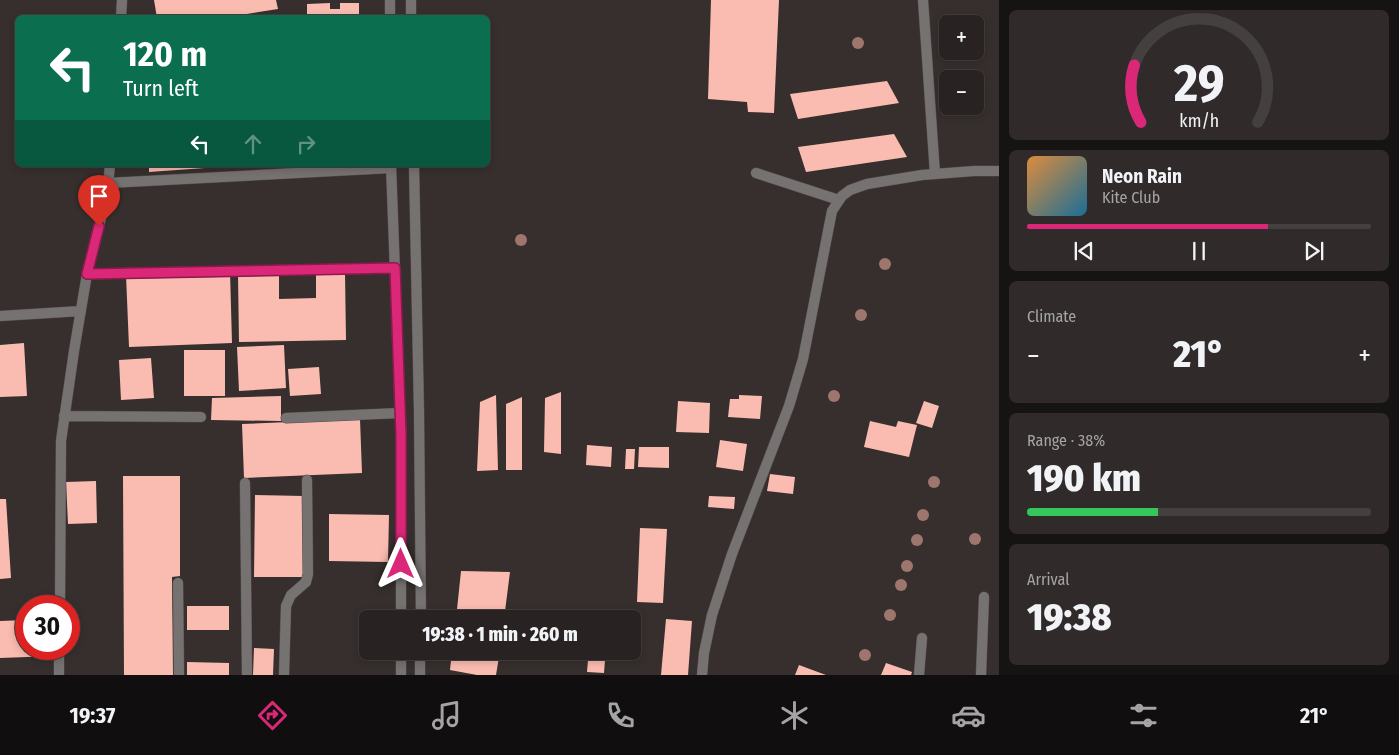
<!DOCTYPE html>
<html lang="en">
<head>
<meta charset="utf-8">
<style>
  :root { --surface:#282322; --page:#302b2a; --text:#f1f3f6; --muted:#a5a4a5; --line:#444040; --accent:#db2777 }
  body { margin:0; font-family:"Fira Sans Condensed",sans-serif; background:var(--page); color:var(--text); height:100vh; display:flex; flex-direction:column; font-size:19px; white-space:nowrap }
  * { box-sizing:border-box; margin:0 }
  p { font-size:16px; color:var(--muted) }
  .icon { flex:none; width:28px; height:28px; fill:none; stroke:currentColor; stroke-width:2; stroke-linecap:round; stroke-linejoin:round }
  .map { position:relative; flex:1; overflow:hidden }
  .panel { display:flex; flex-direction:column; gap:10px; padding:10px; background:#161313; width:400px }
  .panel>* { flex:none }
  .hud { position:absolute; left:15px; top:15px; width:475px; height:152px; border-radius:8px; box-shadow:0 2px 8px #0003,0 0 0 1px var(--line); background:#0b6e4f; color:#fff; overflow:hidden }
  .tools { position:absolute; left:939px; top:15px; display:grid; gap:10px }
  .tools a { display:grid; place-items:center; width:45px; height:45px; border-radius:8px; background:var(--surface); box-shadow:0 2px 8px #0003,0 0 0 1px var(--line); font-size:25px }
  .speed { position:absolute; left:15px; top:595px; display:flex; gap:10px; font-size:25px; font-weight:700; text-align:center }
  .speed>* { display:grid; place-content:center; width:65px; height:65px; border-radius:50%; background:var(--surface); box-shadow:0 2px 8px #0003,0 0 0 1px var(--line); line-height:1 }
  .speed .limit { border:8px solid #d22; background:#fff; color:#111 }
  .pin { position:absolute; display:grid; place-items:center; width:42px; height:42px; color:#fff; margin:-51px -21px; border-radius:50% 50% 50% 0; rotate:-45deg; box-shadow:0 0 5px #0007 }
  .pin .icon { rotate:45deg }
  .me { position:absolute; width:55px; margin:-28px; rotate:0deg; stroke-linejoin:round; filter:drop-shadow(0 0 4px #0008) }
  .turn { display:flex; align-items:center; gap:18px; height:105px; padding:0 25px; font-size:22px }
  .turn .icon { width:65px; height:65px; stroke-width:2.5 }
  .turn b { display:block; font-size:35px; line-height:42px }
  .lanes { display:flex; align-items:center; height:48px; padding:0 25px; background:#0003; justify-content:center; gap:25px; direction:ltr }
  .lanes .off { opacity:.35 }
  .big { font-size:38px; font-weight:800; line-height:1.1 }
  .panel .widget { flex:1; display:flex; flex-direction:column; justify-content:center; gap:8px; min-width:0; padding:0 18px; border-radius:8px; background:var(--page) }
  .panel .dial { align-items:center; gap:0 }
  .dial svg { height:130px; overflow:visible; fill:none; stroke:var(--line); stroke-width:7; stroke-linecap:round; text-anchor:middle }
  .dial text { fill:var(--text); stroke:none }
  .song { display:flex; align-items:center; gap:15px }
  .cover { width:60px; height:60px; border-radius:8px; background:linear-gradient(135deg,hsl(30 70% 55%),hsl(200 70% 35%)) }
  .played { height:5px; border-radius:2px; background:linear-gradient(90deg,var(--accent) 70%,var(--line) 70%) }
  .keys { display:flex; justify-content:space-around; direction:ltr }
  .heat { display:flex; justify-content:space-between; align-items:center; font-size:28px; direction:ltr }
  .charge { height:8px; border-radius:4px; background:linear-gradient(90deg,#34c759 38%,var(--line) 0) }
  .trip { position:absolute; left:359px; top:610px; width:282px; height:50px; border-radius:8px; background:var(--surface); box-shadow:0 2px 8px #0003,0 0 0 1px var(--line); font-weight:800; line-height:50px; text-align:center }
  .tabs { display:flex; height:80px; justify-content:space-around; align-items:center; background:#100e0e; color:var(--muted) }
  .tabs .icon { width:35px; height:35px }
  .tabs .selected { color:var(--accent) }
  .tabs b { font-size:22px; color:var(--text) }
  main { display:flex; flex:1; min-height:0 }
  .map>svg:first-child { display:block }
</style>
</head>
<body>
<main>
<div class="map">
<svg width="999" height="675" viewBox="0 0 999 675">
  <rect width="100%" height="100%" fill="#362f2d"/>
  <!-- building -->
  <path fill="#fabcb0" d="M154,0h122l2,9 -56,9h-65z
    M711,0h68l-5,113 -26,-1 -1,-10 -39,-3z
    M330,3v6h10v-6h19v15h-52v-14z
    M887,81l12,22 -101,16 -8,-25z
    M894,134l13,23 -101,15 -8,-25z
    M149,165h83l1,1 -84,6z
    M230,271l2,72 -103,4 -3,-72z
    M345,273l1,67 -107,2 -1,-67 41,-1v25l37,-1v-24z
    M24,343l3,53 -27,1v-52z
    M284,345l2,43 -47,3 -2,-44z
    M184,350h41v46h-41z
    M151,358l3,40 -33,2 -2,-40z
    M319,367l2,27 -31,2 -2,-27z
    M561,392v62l-17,-2 1,-54z
    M496,395l2,75 -21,1 3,-69z
    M739,395l23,1 -2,23 -32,-2 2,-18h9z
    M281,396v25l-70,-1 1,-22z
    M522,397v73h-16v-66z
    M678,401l32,2 -1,30 -33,-1z
    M924,401l15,5 -7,22 -16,-5z
    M360,419l2,54 -118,5 -2,-54z
    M870,421l26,6 2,-6 19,4 -8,32 -45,-10z
    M720,440l27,4 -4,27 -27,-4z
    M587,445l25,2 -1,20 -25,-2z
    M639,447h30v21l-31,-1z
    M626,449h9l-1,20h-9z
    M770,474l25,3 -2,17 -26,-3z
    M123,476h57v100l-8,1 1,98h-49z
    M96,481l1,42 -29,1 -2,-42z
    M255,495l49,1 -1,81h-49z
    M709,496l26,1 -1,12 -26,-2z
    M0,499h6l5,79 -11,1z
    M329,514l60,1 -1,47 -59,-1z
    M640,528l27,1 -4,74 -26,-1z
    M461,571l49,1 -6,47h-48z
    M187,606h42v24h-42z
    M666,619l26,2 -4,54h-27z
    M26,620v29h28v7l-54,2v-37z
    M254,648l20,1 -1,26h-20z
    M452,651h48l-4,24h-19l-27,-5z
    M583,651h27v10l-5,-1 -1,13 -17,-1 1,-12 -5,-1z
    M187,662l42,1v12h-42z
    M886,663l26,9 -1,3h-30z
    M799,665l27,10h-31z"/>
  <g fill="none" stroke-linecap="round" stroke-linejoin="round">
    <!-- service casing -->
    <g stroke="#544d4b" stroke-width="11">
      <path id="service" d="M923,0l12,174
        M121,18l1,-18
        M756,173l83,27
        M108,183l283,-15
        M87,274l308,-6
        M0,316l81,-5
        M64,416l137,1
        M286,418l114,-5
        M245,483l2,192
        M178,583l1,92
        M60,606l1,-165 13,-90 13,-77 20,-80 3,-29
        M59,675v-26
        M284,675l2,-69 5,-11 15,-13 2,-8 -1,-94
        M702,675l2,-22 8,-38 20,-61 57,-148 14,-47 29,-148 10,-15 8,-6 17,-6 55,-9 52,-4h25
        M919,675l3,-37
        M981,675l3,-78"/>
    </g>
    <!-- minor casing -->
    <g stroke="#544d4b" stroke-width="11">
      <path id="minor" d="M390,0v18
        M411,0v18
        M391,165l10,270v184
        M414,165l5,247 2,207
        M401,651v24
        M420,675v-24"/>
    </g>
    <!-- service -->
    <use href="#service" stroke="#767271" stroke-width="10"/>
    <!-- minor -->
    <use href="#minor" stroke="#767271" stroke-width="10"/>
  </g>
  <!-- trees -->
  <g fill="#9f766e">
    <circle cx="858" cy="43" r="6"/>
    <circle cx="521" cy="240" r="6"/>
    <circle cx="885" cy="264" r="6"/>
    <circle cx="861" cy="315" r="6"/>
    <circle cx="834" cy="396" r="6"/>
    <circle cx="934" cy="482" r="6"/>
    <circle cx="923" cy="515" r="6"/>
    <circle cx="975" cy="539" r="6"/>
    <circle cx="917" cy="540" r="6"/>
    <circle cx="907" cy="566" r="6"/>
    <circle cx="901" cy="585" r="6"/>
    <circle cx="890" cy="615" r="6"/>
    <circle cx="865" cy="655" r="6"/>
  </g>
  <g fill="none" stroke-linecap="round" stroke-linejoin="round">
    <!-- route casing -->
    <g stroke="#8e194d" stroke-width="12">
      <path id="route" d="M99,226l-12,48 308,-6 6,167v129"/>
    </g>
    <!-- route -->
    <use href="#route" stroke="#db2777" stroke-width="9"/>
  </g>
</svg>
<div class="tools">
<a>+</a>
<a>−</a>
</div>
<div class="speed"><div class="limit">30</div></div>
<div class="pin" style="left:99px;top:226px;background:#d93025"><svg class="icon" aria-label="arrive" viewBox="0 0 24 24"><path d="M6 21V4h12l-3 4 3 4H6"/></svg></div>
<svg class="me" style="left:401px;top:564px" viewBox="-20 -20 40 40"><path d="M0-17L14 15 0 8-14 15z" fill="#db2777" stroke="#fff" stroke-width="4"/></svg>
<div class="trip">19:38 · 1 min · 260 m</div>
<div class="hud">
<div class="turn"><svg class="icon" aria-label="left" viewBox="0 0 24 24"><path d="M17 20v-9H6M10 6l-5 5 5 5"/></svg><div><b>120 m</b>Turn left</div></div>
<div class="lanes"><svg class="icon" aria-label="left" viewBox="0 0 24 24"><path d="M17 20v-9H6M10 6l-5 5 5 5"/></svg><svg class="icon off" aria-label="ahead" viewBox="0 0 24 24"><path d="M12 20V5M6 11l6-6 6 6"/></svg><svg class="icon off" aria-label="right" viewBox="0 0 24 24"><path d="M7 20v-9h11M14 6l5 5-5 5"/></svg></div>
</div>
</div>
<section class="panel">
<div class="widget dial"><svg viewBox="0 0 100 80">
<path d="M14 69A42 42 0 1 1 86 69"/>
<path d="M14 69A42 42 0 0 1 10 34" stroke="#db2777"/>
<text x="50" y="56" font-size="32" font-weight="700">29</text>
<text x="50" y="72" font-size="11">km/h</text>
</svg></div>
<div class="widget">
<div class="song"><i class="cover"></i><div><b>Neon Rain</b><p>Kite Club</p></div></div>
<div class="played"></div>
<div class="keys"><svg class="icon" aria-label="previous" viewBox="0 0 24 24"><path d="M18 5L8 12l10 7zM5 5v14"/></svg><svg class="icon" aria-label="pause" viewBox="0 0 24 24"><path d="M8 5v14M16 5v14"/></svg><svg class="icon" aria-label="next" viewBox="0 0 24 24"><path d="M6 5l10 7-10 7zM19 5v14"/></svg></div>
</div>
<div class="widget"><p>Climate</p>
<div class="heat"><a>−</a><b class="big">21°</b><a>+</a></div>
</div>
<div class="widget"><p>Range · 38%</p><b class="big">190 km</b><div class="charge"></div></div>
<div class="widget"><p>Arrival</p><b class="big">19:38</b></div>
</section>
</main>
<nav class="tabs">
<b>19:37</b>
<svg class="icon selected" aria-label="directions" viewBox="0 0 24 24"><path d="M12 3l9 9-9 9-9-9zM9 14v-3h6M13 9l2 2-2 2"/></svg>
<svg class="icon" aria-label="music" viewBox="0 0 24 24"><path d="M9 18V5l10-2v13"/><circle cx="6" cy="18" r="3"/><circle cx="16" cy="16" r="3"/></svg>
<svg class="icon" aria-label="phone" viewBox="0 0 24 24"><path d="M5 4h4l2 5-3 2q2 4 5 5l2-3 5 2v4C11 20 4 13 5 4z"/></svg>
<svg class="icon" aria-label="climate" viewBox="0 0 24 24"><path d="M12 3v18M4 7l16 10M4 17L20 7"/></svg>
<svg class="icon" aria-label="car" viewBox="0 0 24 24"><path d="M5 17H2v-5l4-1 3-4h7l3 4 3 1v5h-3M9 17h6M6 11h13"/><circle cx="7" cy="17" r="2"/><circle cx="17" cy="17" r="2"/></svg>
<svg class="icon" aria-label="filters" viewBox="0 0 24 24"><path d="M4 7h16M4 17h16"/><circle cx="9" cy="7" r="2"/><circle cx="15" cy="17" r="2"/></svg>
<b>21°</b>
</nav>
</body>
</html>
